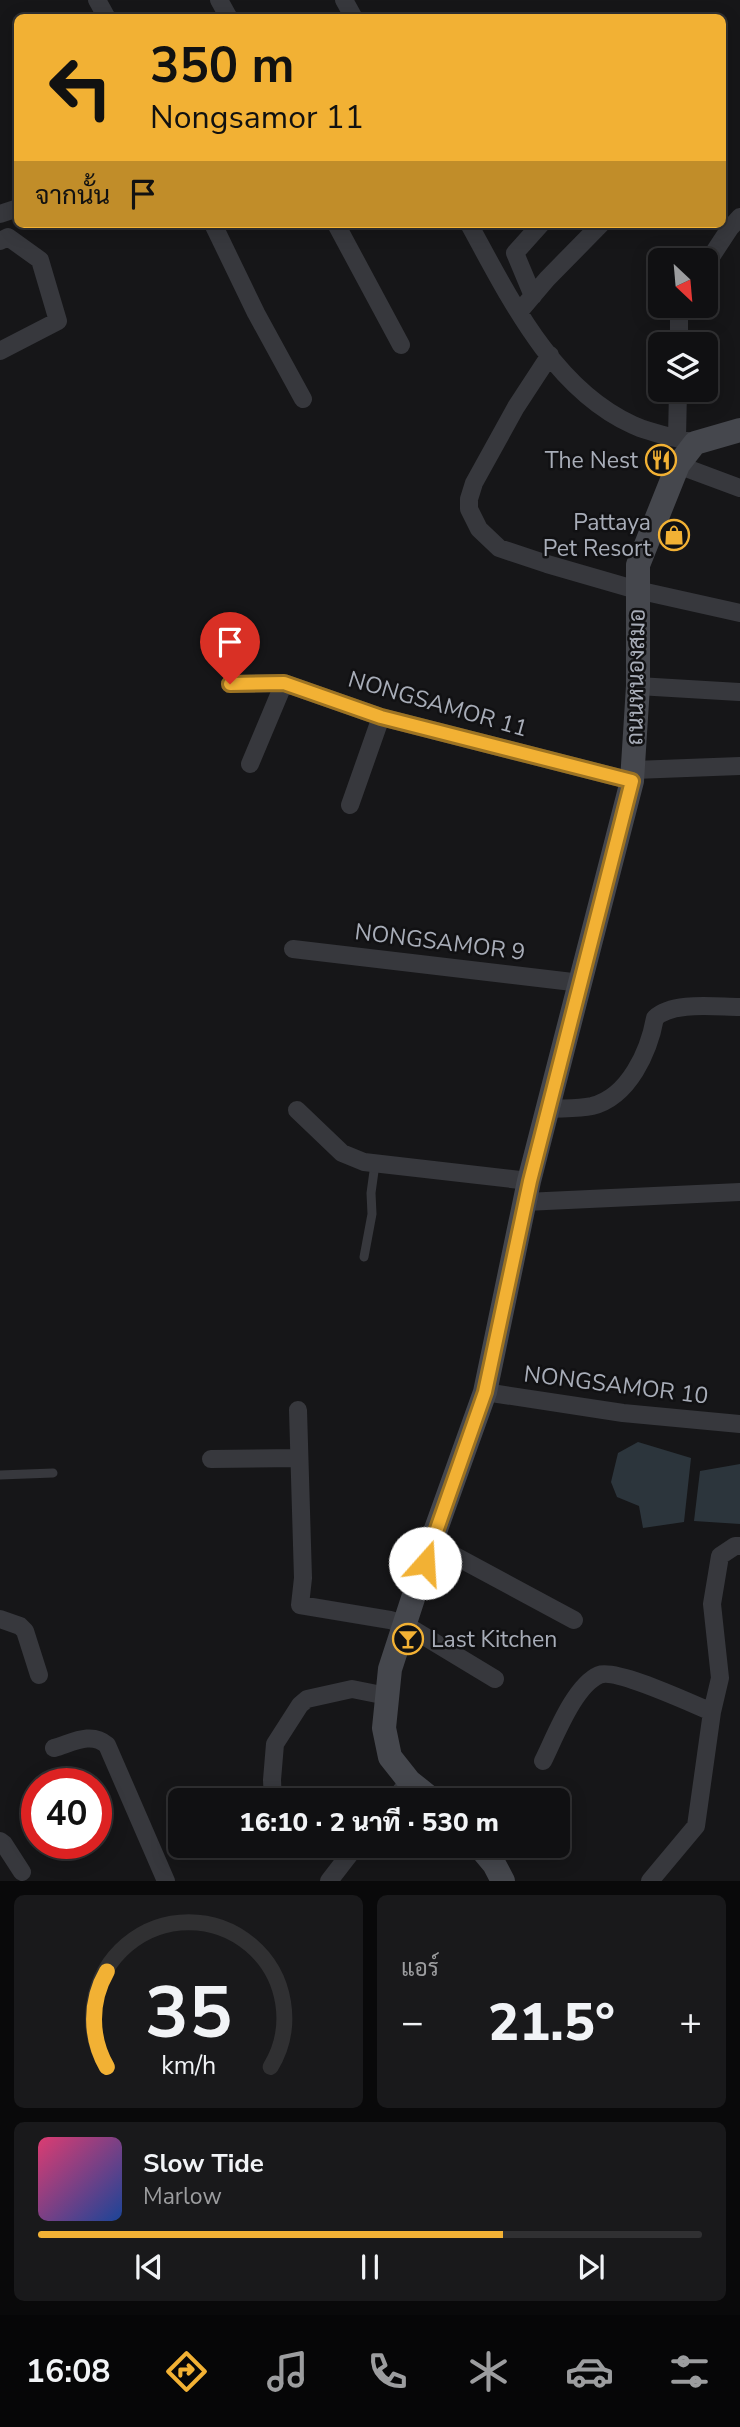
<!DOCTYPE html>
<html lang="th">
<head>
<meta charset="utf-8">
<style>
  :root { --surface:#101012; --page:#19191b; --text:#f1f3f6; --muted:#9c9d9f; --line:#303032; --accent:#f2b134 }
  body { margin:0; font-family:"Nunito Sans",Sarabun,sans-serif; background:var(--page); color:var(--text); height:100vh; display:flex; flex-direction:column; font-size:26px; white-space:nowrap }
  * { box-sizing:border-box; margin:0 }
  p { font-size:23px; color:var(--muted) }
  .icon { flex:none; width:38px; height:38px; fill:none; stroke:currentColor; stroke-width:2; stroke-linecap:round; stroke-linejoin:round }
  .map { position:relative; height:1881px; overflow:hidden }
  .drawer { display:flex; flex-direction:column; gap:14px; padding:14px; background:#09090a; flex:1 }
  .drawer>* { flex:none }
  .hud { position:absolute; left:14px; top:14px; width:712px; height:214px; border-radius:10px; box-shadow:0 4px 18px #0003,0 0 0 2px var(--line); background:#f2b134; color:#111; overflow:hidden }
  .needle { width:46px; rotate:154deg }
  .fabs { position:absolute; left:648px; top:248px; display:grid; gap:14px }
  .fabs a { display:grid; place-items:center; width:70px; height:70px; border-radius:10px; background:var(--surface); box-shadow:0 4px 18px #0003,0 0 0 2px var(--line); font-size:35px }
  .speed { position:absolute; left:21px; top:1768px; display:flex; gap:14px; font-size:35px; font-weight:700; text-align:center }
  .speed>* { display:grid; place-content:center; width:91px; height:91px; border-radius:50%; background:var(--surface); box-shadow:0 4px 18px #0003,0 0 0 2px var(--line); line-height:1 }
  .speed .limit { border:10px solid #d22; background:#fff; color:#111 }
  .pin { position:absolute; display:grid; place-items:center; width:60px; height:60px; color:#fff; margin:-72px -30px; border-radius:50% 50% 50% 0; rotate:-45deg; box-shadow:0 0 7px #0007 }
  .pin .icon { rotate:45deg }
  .me { position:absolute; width:77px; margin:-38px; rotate:19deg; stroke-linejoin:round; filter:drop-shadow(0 0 5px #0008) }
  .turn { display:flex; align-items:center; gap:24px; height:147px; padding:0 21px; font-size:32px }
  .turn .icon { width:91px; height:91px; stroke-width:2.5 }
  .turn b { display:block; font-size:49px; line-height:60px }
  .then { display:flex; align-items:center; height:66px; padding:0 21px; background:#0003; gap:14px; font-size:26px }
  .big { font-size:52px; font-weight:800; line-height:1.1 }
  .drawer .widget { flex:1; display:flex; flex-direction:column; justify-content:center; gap:10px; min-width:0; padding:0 24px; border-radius:10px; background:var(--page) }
  .drawer .dial { align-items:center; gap:0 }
  .dial svg { height:182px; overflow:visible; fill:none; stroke:var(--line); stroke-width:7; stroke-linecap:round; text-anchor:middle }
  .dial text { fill:var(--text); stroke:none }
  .song { display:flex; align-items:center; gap:21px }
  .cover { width:84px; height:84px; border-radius:10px; background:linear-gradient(135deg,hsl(340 70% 55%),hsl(220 70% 35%)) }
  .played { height:7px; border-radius:4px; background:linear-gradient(90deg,var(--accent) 70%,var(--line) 70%) }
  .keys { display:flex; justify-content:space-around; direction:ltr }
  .heat { display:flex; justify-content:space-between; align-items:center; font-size:38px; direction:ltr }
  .drawer .tiles { flex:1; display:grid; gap:14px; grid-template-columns:1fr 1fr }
  .widget:last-child { grid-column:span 2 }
  .trip { position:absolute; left:168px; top:1788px; width:402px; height:70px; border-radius:10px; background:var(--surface); box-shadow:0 4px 18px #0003,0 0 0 2px var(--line); font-weight:800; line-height:70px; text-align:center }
  .tab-bar { display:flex; height:112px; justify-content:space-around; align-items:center; background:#060607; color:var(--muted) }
  .tab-bar .icon { width:49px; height:49px }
  .tab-bar .active { color:var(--accent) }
  .tab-bar b { font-size:32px; color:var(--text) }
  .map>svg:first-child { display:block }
</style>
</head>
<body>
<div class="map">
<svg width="740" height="1881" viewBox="0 0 740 1881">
  <rect width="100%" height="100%" fill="#161618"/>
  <!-- water -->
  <path fill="#2c353c" d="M638,1442l53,16 -7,64 -41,6 -4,-22 -22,-9 -6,-15 7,-29z
    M740,1464v60l-46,-3 6,-50z"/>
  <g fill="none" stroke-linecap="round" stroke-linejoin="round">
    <!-- lane -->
    <path stroke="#37383d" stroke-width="9" d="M364,1257l8,-43 -1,-21 4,-29
      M0,1475l53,-2"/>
    <!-- street -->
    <path stroke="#37383d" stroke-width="18" d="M97,0l10,18
      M219,0l10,18
      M344,0l10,18
      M0,214l18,-6
      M213,224l43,89 47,86
      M336,224l65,121
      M469,224c40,73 84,165 164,201 19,9 42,12 62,18
      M0,241l8,-4 32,23 18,61 -58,30
      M705,266l25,-38 10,-11
      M533,296l-18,-43 26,-29
      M519,312l28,-33 54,-55
      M679,345v-39
      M550,355l-34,52 -42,76 -5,16v10l10,20 20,19 48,16 90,26 103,23
      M677,438l1,-48
      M678,465l62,23
      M230,684l54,-1 97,34 251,64
      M638,686l101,6
      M250,764l34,-81
      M634,770l106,-4
      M350,805l31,-88
      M293,949l288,34
      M548,1109c14,-1 30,0 44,-3 37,-9 57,-55 63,-88 18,-17 61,-11 85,-11
      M297,1110l45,43 22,9 165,19
      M525,1202l215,-10
      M485,1392l138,21 117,11
      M298,1410l5,168 -3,27 90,15 14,4 91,55
      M211,1459l88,-1
      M431,1543l143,77
      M0,1619l20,7 5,5 14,44
      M54,1748c18,-5 37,-17 53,-3l59,136
      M543,1761c12,-24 31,-75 56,-86 17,-7 93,29 113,37
      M273,1801l-1,-21 3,-36 25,-39 7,-6 45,-10 35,7
      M393,1801l16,-20
      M0,1841l4,3 18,28
      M329,1881l27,-35
      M650,1881l46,-55 16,-114 8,-34 -8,-74 8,-48 15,-10h5"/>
    <!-- secondary -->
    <path stroke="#45474d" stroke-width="24" d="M434,1801l-25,-20 -19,-24 -6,-29 6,-59 41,-126 54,-151 44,-211 103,-400 6,-95v-121l40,-100 17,-22 45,-13
      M479,1846l15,18 9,17"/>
  </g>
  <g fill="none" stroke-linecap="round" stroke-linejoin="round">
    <!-- route casing -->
    <g stroke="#9d7322" stroke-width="18">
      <path id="route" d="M230,684l54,-1 97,34 251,64 -102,400 -45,211 -60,171"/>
    </g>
    <!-- route -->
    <use href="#route" stroke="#f2b134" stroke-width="12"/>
  </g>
  <!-- icons -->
  <defs>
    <g id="restaurant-ring" transform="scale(1.575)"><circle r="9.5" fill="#111113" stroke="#f2b134" stroke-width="1.5"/><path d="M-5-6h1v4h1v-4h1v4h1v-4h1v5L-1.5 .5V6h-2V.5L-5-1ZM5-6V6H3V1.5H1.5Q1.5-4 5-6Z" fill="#f2b134"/></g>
    <g id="shop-ring" transform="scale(1.575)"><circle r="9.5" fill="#111113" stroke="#f2b134" stroke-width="1.5"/><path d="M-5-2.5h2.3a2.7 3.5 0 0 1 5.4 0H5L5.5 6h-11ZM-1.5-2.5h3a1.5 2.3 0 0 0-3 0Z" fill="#f2b134"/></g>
    <g id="bar-ring" transform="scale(1.575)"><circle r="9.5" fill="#111113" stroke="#f2b134" stroke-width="1.5"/><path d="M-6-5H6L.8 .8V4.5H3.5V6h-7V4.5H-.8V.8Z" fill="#f2b134"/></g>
  </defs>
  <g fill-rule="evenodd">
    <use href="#restaurant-ring" x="661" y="460"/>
    <use href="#shop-ring" x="674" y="535"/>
    <use href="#bar-ring" x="408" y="1639"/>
  </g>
  <g text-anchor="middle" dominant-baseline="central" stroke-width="5" stroke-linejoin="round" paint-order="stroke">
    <!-- poi labels -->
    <g font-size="23" fill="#a8adb8" stroke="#111113" text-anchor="end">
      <text x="638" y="460">The Nest</text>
      <text x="651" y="522">Pattaya<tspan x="651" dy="26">Pet Resort</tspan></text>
      <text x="431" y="1639" text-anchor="start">Last Kitchen</text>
    </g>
    <!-- street labels -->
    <g font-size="23" fill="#a8adb8" stroke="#111113">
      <text transform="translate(636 677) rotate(-89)">ถนนหนองสมอ</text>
      <text transform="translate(438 704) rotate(16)">NONGSAMOR 11</text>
      <text transform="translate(440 942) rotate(7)">NONGSAMOR 9</text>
      <text transform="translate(616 1385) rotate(7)">NONGSAMOR 10</text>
    </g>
  </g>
</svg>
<div class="fabs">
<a><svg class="needle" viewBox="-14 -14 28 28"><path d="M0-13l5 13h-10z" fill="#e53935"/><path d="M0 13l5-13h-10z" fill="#9c9d9f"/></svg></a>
<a><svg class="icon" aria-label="layers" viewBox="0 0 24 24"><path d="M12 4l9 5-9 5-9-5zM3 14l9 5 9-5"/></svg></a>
</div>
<div class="speed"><div class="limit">40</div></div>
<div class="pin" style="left:230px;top:684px;background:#d93025"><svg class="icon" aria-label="arrive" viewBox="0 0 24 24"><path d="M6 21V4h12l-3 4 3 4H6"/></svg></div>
<svg class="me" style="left:425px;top:1563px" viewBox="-20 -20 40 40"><circle r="19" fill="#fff"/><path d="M0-13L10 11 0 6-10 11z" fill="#f2b134"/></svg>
<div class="trip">16:10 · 2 นาที · 530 m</div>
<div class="hud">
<div class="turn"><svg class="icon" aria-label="left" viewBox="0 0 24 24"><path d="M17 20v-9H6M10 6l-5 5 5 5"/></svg><div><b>350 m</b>Nongsamor 11</div></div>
<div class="then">จากนั้น<svg class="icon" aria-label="arrive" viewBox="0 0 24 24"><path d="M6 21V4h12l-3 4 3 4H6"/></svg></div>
</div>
</div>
<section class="drawer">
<div class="tiles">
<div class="widget dial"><svg viewBox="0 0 100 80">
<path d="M14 69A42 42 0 1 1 86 69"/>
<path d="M14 69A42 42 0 0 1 14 27" stroke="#f2b134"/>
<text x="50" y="56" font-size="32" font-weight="700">35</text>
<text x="50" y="72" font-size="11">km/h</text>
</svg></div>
<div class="widget"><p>แอร์</p>
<div class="heat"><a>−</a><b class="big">21.5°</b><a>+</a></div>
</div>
<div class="widget">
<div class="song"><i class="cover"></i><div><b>Slow Tide</b><p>Marlow</p></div></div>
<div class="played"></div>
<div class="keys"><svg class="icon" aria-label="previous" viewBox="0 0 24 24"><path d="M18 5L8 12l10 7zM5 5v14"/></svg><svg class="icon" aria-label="pause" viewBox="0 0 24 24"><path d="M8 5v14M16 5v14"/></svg><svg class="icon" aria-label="next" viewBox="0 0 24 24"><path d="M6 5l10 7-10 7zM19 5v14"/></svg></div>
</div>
</div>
</section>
<nav class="tab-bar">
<b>16:08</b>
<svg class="icon active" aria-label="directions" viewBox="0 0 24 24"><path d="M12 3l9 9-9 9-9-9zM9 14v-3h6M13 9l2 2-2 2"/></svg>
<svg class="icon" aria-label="music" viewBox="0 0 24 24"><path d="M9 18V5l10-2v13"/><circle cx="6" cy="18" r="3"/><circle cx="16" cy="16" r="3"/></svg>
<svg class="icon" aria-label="phone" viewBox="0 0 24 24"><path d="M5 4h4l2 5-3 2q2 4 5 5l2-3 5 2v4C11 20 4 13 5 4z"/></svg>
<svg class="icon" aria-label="climate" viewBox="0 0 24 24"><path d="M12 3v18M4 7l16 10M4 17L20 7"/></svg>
<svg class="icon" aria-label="car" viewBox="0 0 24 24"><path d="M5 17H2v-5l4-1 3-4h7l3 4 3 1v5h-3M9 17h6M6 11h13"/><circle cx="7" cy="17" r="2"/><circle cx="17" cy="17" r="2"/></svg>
<svg class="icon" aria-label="filters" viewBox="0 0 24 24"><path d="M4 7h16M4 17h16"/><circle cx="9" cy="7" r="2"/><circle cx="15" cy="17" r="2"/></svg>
</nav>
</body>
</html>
